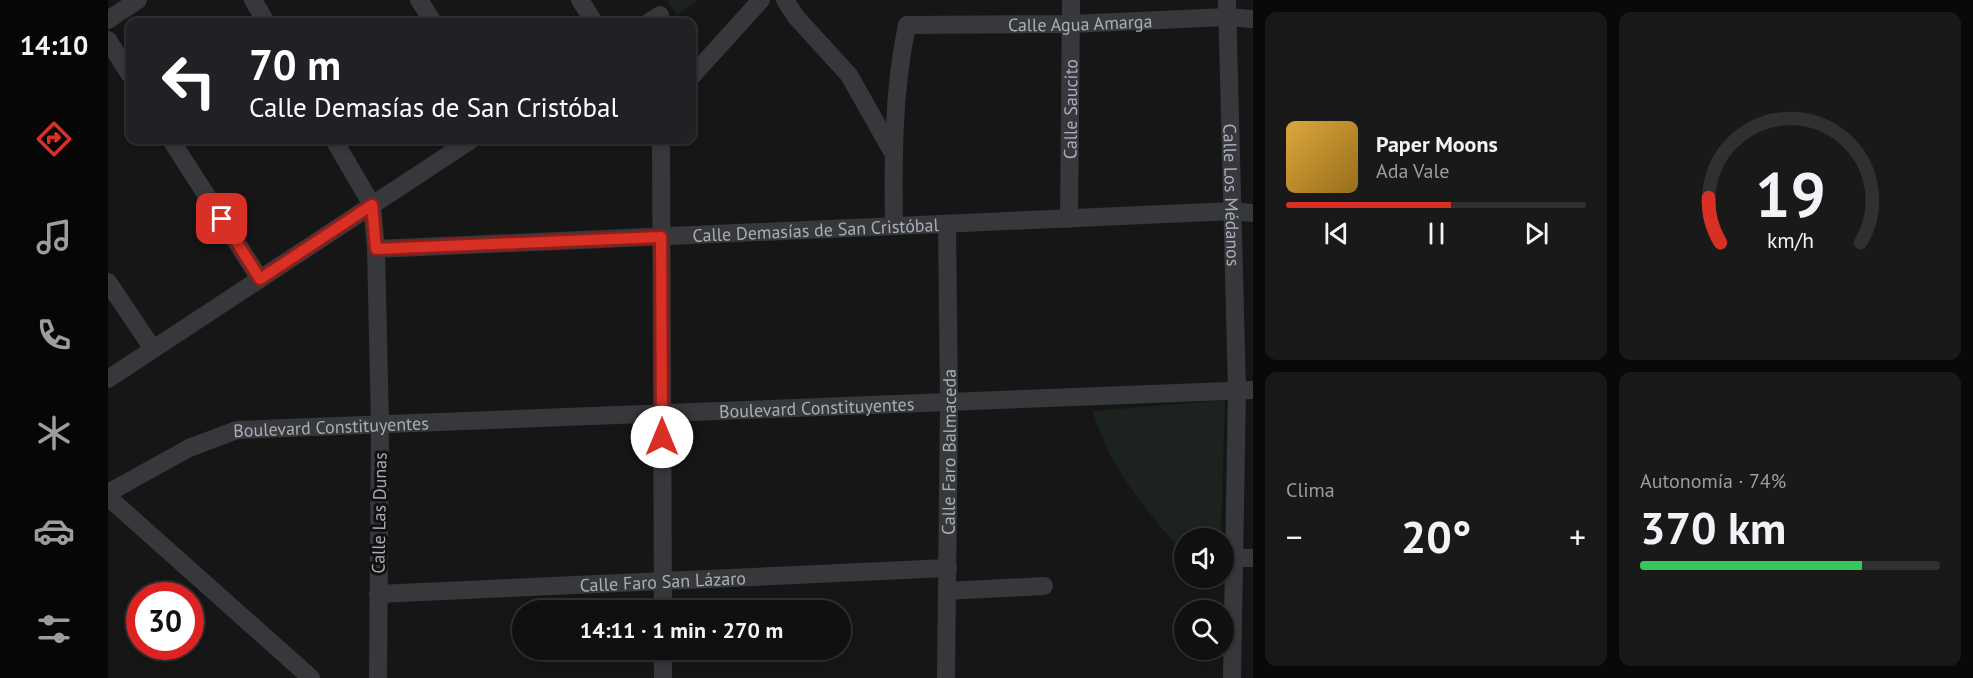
<!DOCTYPE html>
<html lang="es">
<head>
<meta charset="utf-8">
<style>
  :root { --surface:#101011; --page:#19191a; --text:#f1f3f6; --muted:#9c9d9f; --line:#303031; --accent:#d93025 }
  body { margin:0; font-family:"PT Sans",sans-serif; background:var(--page); color:var(--text); height:100vh; display:flex; flex-direction:column; font-size:22px; white-space:nowrap }
  * { box-sizing:border-box; margin:0 }
  p { font-size:20px; color:var(--muted) }
  .icon { flex:none; width:33px; height:33px; fill:none; stroke:currentColor; stroke-width:2; stroke-linecap:round; stroke-linejoin:round }
  .map { position:relative; flex:1; overflow:hidden }
  .side { display:flex; flex-direction:column; gap:12px; padding:12px; background:#090909; width:720px }
  .side>* { flex:none }
  .banner { position:absolute; left:18px; top:18px; width:570px; height:126px; border-radius:12px; box-shadow:0 3px 9px #0003,0 0 0 2px var(--line); background:#202124; color:#fff; overflow:hidden }
  .tools { position:absolute; left:1066px; top:528px; display:grid; gap:12px }
  .tools a { display:grid; place-items:center; width:60px; height:60px; border-radius:50%; background:var(--surface); box-shadow:0 3px 9px #0003,0 0 0 2px var(--line); font-size:30px }
  .speed { position:absolute; left:18px; top:582px; display:flex; gap:12px; font-size:30px; font-weight:700; text-align:center }
  .speed>* { display:grid; place-content:center; width:78px; height:78px; border-radius:50%; background:var(--surface); box-shadow:0 3px 9px #0003,0 0 0 2px var(--line); line-height:1 }
  .speed .limit { border:9px solid #d22; background:#fff; color:#111 }
  .pin { position:absolute; display:grid; place-items:center; width:51px; height:51px; color:#fff; margin:-26px; border-radius:12px; box-shadow:0 3px 9px #0006 }
  .me { position:absolute; width:66px; margin:-33px; rotate:0deg; stroke-linejoin:round; filter:drop-shadow(0 0 4px #0008) }
  .turn { display:flex; align-items:center; gap:21px; height:126px; padding:0 24px; font-size:27px }
  .turn .icon { width:78px; height:78px; stroke-width:2.5 }
  .turn b { display:block; font-size:42px; line-height:51px }
  .big { font-size:45px; font-weight:700; line-height:1.1 }
  .side .tile { flex:1; display:flex; flex-direction:column; justify-content:center; gap:9px; min-width:0; padding:0 21px; border-radius:12px; background:var(--page) }
  .side .dial { align-items:center; gap:0 }
  .dial svg { height:156px; overflow:visible; fill:none; stroke:var(--line); stroke-width:7; stroke-linecap:round; text-anchor:middle }
  .dial text { fill:var(--text); stroke:none }
  .song { display:flex; align-items:center; gap:18px }
  .cover { width:72px; height:72px; border-radius:9px; background:linear-gradient(135deg,hsl(40 70% 55%),hsl(40 70% 35%)) }
  .played { height:6px; border-radius:3px; background:linear-gradient(90deg,var(--accent) 55%,var(--line) 55%) }
  .keys { display:flex; justify-content:space-around; direction:ltr }
  .heat { display:flex; justify-content:space-between; align-items:center; font-size:33px; direction:ltr }
  .charge { height:9px; border-radius:4px; background:linear-gradient(90deg,#34c759 74%,var(--line) 0) }
  .side .tiles { flex:1; display:grid; gap:12px; grid-template-columns:repeat(2,1fr) }
  .trip { position:absolute; left:404px; top:600px; width:339px; height:60px; border-radius:30px; background:var(--surface); box-shadow:0 3px 9px #0003,0 0 0 2px var(--line); font-weight:700; line-height:60px; text-align:center }
  main { display:flex; flex:1; min-height:0 }
  .dock { display:flex; flex-direction:column; width:108px; justify-content:space-around; align-items:center; background:#060607; color:var(--muted) }
  .dock .icon { width:42px; height:42px }
  .dock .selected { color:var(--accent) }
  .dock b { font-size:27px; color:var(--text) }
  .map>svg:first-child { display:block }
</style>
</head>
<body>
<main>
<nav class="dock">
<b>14:10</b>
<svg class="icon selected" aria-label="directions" viewBox="0 0 24 24"><path d="M12 3l9 9-9 9-9-9zM9 14v-3h6M13 9l2 2-2 2"/></svg>
<svg class="icon" aria-label="music" viewBox="0 0 24 24"><path d="M9 18V5l10-2v13"/><circle cx="6" cy="18" r="3"/><circle cx="16" cy="16" r="3"/></svg>
<svg class="icon" aria-label="phone" viewBox="0 0 24 24"><path d="M5 4h4l2 5-3 2q2 4 5 5l2-3 5 2v4C11 20 4 13 5 4z"/></svg>
<svg class="icon" aria-label="climate" viewBox="0 0 24 24"><path d="M12 3v18M4 7l16 10M4 17L20 7"/></svg>
<svg class="icon" aria-label="car" viewBox="0 0 24 24"><path d="M5 17H2v-5l4-1 3-4h7l3 4 3 1v5h-3M9 17h6M6 11h13"/><circle cx="7" cy="17" r="2"/><circle cx="17" cy="17" r="2"/></svg>
<svg class="icon" aria-label="filters" viewBox="0 0 24 24"><path d="M4 7h16M4 17h16"/><circle cx="9" cy="7" r="2"/><circle cx="15" cy="17" r="2"/></svg>
</nav>
<div class="map">
<svg width="1145" height="678" viewBox="0 0 1145 678">
  <rect width="100%" height="100%" fill="#161617"/>
  <!-- green -->
  <path fill="#1c221d" d="M559,0h32l-22,15z
    M1117,400l-4,138h-36v18c-37,-45 -77,-88 -92,-145z"/>
  <g fill="none" stroke-linecap="round" stroke-linejoin="round">
    <!-- minor -->
    <g stroke="#37383c" stroke-width="18">
      <path d="M145,0l13,22"/>
      <path d="M311,0l14,22"/>
      <path d="M472,0l14,22"/>
      <path d="M677,0l11,17 53,58 44,78"/>
      <path id="s1" d="M1119,0l10,390 -5,288"/>
      <path d="M0,20l30,-20"/>
      <path d="M541,22l11,-7"/>
      <path d="M0,40l22,35"/>
      <path d="M584,76l69,-76"/>
      <path d="M63,140l89,139"/>
      <path d="M226,140l38,65 4,44 4,176 -2,253"/>
      <path d="M553,140l2,470"/>
      <path id="s2" d="M961,219l2,-219"/>
      <path id="s3" d="M786,226c-1,-67 -1,-134 13,-201l164,-1 156,-7 26,2"/>
      <path id="s4" d="M268,249l857,-38 20,2"/>
      <path d="M0,282l45,67"/>
      <path d="M0,379l363,-239"/>
      <path id="s5" d="M0,493l81,-45 48,-18 1016,-40"/>
      <path d="M0,497l203,181"/>
      <path d="M1126,558h19"/>
      <path d="M839,591l97,-5"/>
      <path id="s6" d="M270,594l570,-26"/>
      <path d="M555,650v28"/>
      <path id="s7" d="M838,678l3,-276 -2,-178"/>
    </g>
  </g>
  <g fill="none" stroke-linecap="round" stroke-linejoin="round">
    <!-- route casing -->
    <g stroke="#8d1f18" stroke-width="15">
      <path id="route" d="M114,219l38,60 112,-74 4,44 285,-12 1,200"/>
    </g>
    <!-- route -->
    <use href="#route" stroke="#d93025" stroke-width="10"/>
  </g>
  <g text-anchor="middle" dominant-baseline="central" stroke-width="6" stroke-linejoin="round" paint-order="stroke">
    <!-- street labels -->
    <g font-size="18" fill="#a9aeb6" stroke="#111112">
      <text stroke="none"><textPath href="#s3" startOffset="375">Calle Agua Amarga</textPath></text>
      <text stroke="none"><textPath href="#s2" startOffset="110">Calle Saucito</textPath></text>
      <text stroke="none"><textPath href="#s1" startOffset="195">Calle Los Médanos</textPath></text>
      <text stroke="none"><textPath href="#s4" startOffset="440">Calle Demasías de San Cristóbal</textPath></text>
      <text stroke="none"><textPath href="#s5" startOffset="724">Boulevard Constituyentes</textPath></text>
      <text stroke="none"><textPath href="#s5" startOffset="238">Boulevard Constituyentes</textPath></text>
      <text stroke="none"><textPath href="#s7" startOffset="226">Calle Faro Balmaceda</textPath></text>
      <text transform="translate(271 513) rotate(-89)">Calle Las Dunas</text>
      <text stroke="none"><textPath href="#s6" startOffset="285">Calle Faro San Lázaro</textPath></text>
    </g>
  </g>
</svg>
<div class="tools">
<a><svg class="icon" aria-label="sound" viewBox="0 0 24 24"><path d="M4 9h4l5-4v14l-5-4H4zM17 9q2 3 0 6"/></svg></a>
<a><svg class="icon" aria-label="search" viewBox="0 0 24 24"><circle cx="10" cy="10" r="6"/><path d="M15 15l6 6"/></svg></a>
</div>
<div class="speed"><div class="limit">30</div></div>
<div class="pin" style="left:114px;top:219px;background:#d93025"><svg class="icon" aria-label="arrive" viewBox="0 0 24 24"><path d="M6 21V4h12l-3 4 3 4H6"/></svg></div>
<svg class="me" style="left:554px;top:437px" viewBox="-20 -20 40 40"><circle r="19" fill="#fff"/><path d="M0-13L10 11 0 6-10 11z" fill="#d93025"/></svg>
<div class="trip">14:11 · 1 min · 270 m</div>
<div class="banner">
<div class="turn"><svg class="icon" aria-label="left" viewBox="0 0 24 24"><path d="M17 20v-9H6M10 6l-5 5 5 5"/></svg><div><b>70 m</b>Calle Demasías de San Cristóbal</div></div>
</div>
</div>
<section class="side">
<div class="tiles">
<div class="tile">
<div class="song"><i class="cover"></i><div><b>Paper Moons</b><p>Ada Vale</p></div></div>
<div class="played"></div>
<div class="keys"><svg class="icon" aria-label="previous" viewBox="0 0 24 24"><path d="M18 5L8 12l10 7zM5 5v14"/></svg><svg class="icon" aria-label="pause" viewBox="0 0 24 24"><path d="M8 5v14M16 5v14"/></svg><svg class="icon" aria-label="next" viewBox="0 0 24 24"><path d="M6 5l10 7-10 7zM19 5v14"/></svg></div>
</div>
<div class="tile dial"><svg viewBox="0 0 100 80">
<path d="M14 69A42 42 0 1 1 86 69"/>
<path d="M14 69A42 42 0 0 1 8 46" stroke="#d93025"/>
<text x="50" y="56" font-size="32" font-weight="700">19</text>
<text x="50" y="72" font-size="11">km/h</text>
</svg></div>
<div class="tile"><p>Clima</p>
<div class="heat"><a>−</a><b class="big">20°</b><a>+</a></div>
</div>
<div class="tile"><p>Autonomía · 74%</p><b class="big">370 km</b><div class="charge"></div></div>
</div>
</section>
</main>
</body>
</html>
